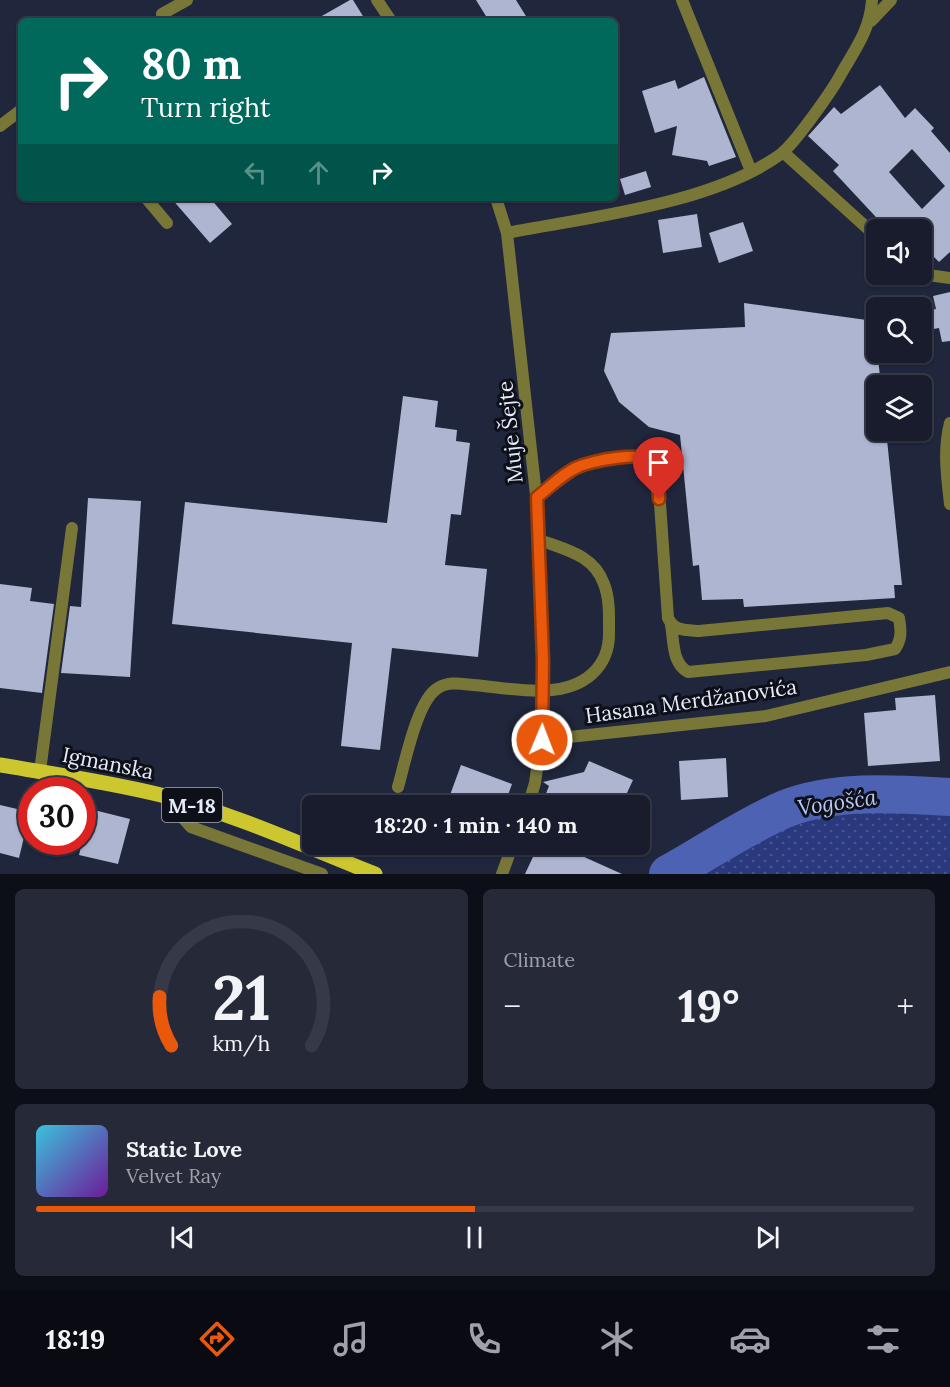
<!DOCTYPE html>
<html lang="en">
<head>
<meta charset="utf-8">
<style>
  :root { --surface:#181c2c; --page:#252938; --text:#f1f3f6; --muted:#9fa1a9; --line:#363a48; --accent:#ea580c }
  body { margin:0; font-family:Lora,serif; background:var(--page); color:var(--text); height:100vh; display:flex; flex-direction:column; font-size:22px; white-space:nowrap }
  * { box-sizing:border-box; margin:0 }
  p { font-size:20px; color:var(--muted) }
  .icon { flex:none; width:33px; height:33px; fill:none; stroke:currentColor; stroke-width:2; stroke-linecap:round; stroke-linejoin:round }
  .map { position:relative; height:874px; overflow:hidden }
  .panel { display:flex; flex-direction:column; gap:15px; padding:15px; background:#0d0f18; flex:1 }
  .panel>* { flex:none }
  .top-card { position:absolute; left:18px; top:18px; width:600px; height:183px; border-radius:9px; box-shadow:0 2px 4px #0004,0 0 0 2px var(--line); background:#00695c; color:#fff; overflow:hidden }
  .buttons { position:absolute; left:866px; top:219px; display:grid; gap:12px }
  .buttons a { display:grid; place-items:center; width:66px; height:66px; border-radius:9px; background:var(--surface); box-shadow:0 2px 4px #0004,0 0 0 2px var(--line); font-size:30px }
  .speed { position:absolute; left:18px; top:777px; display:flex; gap:12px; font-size:30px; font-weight:700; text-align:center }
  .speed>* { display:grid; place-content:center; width:78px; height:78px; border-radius:50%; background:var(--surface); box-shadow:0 2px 4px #0004,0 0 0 2px var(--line); line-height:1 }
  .speed .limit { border:9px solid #d22; background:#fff; color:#111 }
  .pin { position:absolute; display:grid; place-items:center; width:51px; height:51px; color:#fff; margin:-62px -26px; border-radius:50% 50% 50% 0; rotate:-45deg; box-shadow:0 0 6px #0007 }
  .pin .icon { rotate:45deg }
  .me { position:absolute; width:66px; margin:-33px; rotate:1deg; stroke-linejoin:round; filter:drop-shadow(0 0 4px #0008) }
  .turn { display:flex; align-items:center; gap:21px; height:126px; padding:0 24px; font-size:27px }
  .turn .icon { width:78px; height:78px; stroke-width:2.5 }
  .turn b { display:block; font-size:42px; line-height:51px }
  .lanes { display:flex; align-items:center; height:57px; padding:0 24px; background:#0003; justify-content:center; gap:30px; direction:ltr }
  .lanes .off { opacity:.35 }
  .big { font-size:45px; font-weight:800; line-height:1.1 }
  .panel .card { flex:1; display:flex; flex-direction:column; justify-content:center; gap:9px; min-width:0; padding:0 21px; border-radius:9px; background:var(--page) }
  .panel .dial { align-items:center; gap:0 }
  .dial svg { height:156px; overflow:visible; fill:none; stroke:var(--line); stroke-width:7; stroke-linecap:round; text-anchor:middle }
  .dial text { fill:var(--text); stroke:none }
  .song { display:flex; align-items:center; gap:18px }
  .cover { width:72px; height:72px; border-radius:9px; background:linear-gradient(135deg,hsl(190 70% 55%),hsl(280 70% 35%)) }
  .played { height:6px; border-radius:3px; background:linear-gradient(90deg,var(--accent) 50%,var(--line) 50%) }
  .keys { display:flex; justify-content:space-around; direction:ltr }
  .heat { display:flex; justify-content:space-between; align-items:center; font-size:33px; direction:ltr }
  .panel .tiles { flex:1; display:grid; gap:15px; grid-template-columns:1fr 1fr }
  .card:last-child { grid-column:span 2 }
  .trip { position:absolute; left:302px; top:795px; width:348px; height:60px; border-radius:9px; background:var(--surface); box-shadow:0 2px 4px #0004,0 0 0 2px var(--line); font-weight:800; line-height:60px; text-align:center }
  .dock { display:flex; height:96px; justify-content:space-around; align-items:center; background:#0a0b12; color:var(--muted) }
  .dock .icon { width:42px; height:42px }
  .dock .current { color:var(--accent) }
  .dock b { font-size:27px; color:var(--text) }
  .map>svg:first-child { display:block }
</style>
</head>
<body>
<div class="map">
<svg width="950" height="874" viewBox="0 0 950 874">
  <defs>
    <pattern id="green-dots" width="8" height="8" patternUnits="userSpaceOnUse" patternTransform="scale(1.5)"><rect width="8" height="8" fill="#2a397e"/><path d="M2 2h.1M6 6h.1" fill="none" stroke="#495691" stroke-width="1.8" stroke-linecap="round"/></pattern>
  </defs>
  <rect width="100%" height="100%" fill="#20263b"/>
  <!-- green -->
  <path fill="url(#green-dots)" d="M891,794l59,3v77h-282l118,-65 42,-11z"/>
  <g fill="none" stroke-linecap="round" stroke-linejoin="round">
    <!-- river -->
    <path stroke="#4e62b3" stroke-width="38" d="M668,874c38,-21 77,-48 117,-65 51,-20 112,-15 165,-12"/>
  </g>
  <!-- building -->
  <path fill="#adb5d0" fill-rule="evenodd" d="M350,0h3l13,21h-53z
    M476,0h40l13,21h-40z
    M704,77l32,80 -27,9 -2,-5 -35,-6 5,-29 -22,7 -13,-42 33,-11 3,9z
    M880,85l25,33 10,-10 19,20 -3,3 19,22v99l-11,10 -18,-18v-14h-33l-55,-59 6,-6 -31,-29 26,-29 7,7zM912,149l33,37 -23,23 -33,-37z
    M646,171l5,16 -26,8 -5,-16z
    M171,198h39l22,26 -22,19z
    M697,214l5,33 -39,6 -5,-33z
    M743,222l10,29 -34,12 -10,-30z
    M950,292v49l-8,1 -3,-14 -11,2 -3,-19 11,-2 -3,-13z
    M744,303l130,18 7,65h-5v44h10l16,155h-8l1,13 -151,9 -1,-8 -41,1 -3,-35 -6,1 -13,-131 -31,-8 -30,-25 -15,-31 7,-38 134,-6z
    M403,396l35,5 -3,26 22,3 -1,11 14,2 -9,72 -10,-1 -6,51 42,4 -9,88 -86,-9 -12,102 -39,-4 11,-103 -180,-19 13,-122 202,21z
    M88,498l53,3 -11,176 -69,-4 9,-67 11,1z
    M0,584l32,4 -2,13 24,3 -12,89 -42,-5z
    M935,695l5,66 -72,5 -4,-53 32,-3 -1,-12z
    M726,758l2,39 -47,3 -2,-39z
    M589,761l44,19 -12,26h-27l-27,-12 -6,12h-20l8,-20 -6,-4 41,-10z
    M461,765l51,19 -8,22h-58z
    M0,805l30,7 -11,46 -19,-5z
    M90,809l40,10 -12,45 -39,-9z
    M539,844h48l-5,12 40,18h-97z"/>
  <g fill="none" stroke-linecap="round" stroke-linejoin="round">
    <!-- lane -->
    <path stroke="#797738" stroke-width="12" d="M537,497l41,-30 30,-8 37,-4 8,6 5,14 10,143c6,13 17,12 31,13l189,-18 11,5c2,12 3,21 -4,31l-29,6 -178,17c-16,-9 -14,-30 -17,-47
      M40,771l32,-243
      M398,787c7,-24 19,-87 40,-99 11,-7 24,-4 35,-3 37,3 89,16 119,-11 12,-11 17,-24 17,-40 0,-16 1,-35 -5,-50 -10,-29 -38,-34 -64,-44
      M163,796l28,31 131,47"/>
    <!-- street -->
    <path stroke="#797738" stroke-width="12" d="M377,0l14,21
      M682,0l69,171
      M162,14l25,-14
      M871,21l20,-21
      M0,126l21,-16
      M783,152l93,84
      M146,198l21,25
      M496,198l11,35 32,289 4,139 -2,79 -6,43 -7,23
      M507,233c83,-16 205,-29 274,-79 14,-11 51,-63 60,-80 15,-26 29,-44 31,-74
      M921,274l29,4
      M950,423c-7,27 -3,54 0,81
      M541,740l225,-24 184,-44
      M502,874l11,-30"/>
    <!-- primary -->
    <path stroke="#ccc62f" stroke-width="15" d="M0,765c54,9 108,17 161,30 74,19 143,51 214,79"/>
  </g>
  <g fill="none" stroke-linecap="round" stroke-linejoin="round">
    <!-- route casing -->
    <g stroke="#983908" stroke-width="15">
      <path id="route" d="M542,740l1,-79 -6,-164c12,-9 26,-24 41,-30 12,-6 68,-17 75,-5 6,10 5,25 6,37"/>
    </g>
    <!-- route -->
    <use href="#route" stroke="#ea580c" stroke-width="10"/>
  </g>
  <g text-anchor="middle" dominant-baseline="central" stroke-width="6" stroke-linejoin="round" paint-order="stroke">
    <!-- shield labels -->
    <rect fill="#0d1019" stroke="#a5a9b6" stroke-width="1.5" x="162" y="788" width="60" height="34" rx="4.5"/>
    <g font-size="20" font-weight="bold" fill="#e6ebf9">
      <text x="192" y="805">M-18</text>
    </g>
    <!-- street labels -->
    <g font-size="21" fill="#e6ebf9" stroke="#0d1019">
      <text transform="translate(510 432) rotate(-96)">Muje Šejte</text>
      <text transform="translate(691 701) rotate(-8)">Hasana Merdžanovića</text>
      <text transform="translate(108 763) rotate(11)">Igmanska</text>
    </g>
    <!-- water labels -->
    <g font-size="22" font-style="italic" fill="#b9c8f4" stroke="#0d1019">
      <text transform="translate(837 802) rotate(-8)">Vogošća</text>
    </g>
  </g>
</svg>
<div class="buttons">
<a><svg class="icon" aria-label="sound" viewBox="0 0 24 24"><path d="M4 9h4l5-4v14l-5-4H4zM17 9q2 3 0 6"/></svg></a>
<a><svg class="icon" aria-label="search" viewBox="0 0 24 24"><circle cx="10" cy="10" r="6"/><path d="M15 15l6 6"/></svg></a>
<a><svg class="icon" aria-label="layers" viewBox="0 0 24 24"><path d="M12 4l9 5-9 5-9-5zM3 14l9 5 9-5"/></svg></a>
</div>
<div class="speed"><div class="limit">30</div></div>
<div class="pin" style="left:659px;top:499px;background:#d93025"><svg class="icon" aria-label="arrive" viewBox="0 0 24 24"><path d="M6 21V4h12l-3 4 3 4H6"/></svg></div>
<svg class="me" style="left:542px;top:740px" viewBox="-20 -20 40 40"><circle r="17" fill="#ea580c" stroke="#fff" stroke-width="3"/><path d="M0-11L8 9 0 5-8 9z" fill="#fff"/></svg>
<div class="trip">18:20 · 1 min · 140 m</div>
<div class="top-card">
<div class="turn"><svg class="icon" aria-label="right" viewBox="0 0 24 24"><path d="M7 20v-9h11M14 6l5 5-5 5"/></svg><div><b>80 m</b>Turn right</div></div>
<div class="lanes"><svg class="icon off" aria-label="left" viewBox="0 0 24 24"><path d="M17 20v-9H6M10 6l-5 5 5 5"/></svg><svg class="icon off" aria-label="ahead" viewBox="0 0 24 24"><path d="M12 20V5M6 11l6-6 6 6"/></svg><svg class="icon" aria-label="right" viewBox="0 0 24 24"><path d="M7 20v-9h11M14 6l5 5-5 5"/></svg></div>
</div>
</div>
<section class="panel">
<div class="tiles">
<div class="card dial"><svg viewBox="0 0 100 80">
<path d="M14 69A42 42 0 1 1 86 69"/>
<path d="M14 69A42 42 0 0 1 8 44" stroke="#ea580c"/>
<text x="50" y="56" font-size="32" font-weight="700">21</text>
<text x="50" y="72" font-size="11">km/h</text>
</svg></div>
<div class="card"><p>Climate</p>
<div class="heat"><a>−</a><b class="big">19°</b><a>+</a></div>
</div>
<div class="card">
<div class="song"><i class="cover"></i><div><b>Static Love</b><p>Velvet Ray</p></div></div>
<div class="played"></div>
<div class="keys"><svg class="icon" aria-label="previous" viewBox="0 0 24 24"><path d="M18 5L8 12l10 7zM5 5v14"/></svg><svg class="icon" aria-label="pause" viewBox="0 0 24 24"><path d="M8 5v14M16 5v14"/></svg><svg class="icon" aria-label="next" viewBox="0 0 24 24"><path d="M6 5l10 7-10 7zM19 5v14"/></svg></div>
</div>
</div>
</section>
<nav class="dock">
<b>18:19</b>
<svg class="icon current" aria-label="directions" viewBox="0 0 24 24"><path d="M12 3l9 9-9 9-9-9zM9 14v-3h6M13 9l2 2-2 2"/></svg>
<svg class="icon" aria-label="music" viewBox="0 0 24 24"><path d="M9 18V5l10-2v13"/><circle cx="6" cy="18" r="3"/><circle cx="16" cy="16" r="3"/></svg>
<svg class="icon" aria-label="phone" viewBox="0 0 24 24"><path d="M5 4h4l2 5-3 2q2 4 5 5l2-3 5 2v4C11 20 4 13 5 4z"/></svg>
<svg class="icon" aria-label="climate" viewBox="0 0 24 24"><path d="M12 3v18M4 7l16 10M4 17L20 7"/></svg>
<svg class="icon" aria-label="car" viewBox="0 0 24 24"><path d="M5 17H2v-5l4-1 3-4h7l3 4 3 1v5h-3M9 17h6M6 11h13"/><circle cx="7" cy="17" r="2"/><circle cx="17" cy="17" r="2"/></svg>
<svg class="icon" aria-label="filters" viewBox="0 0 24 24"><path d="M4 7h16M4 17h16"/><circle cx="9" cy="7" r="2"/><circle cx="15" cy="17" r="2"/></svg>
</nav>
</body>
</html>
